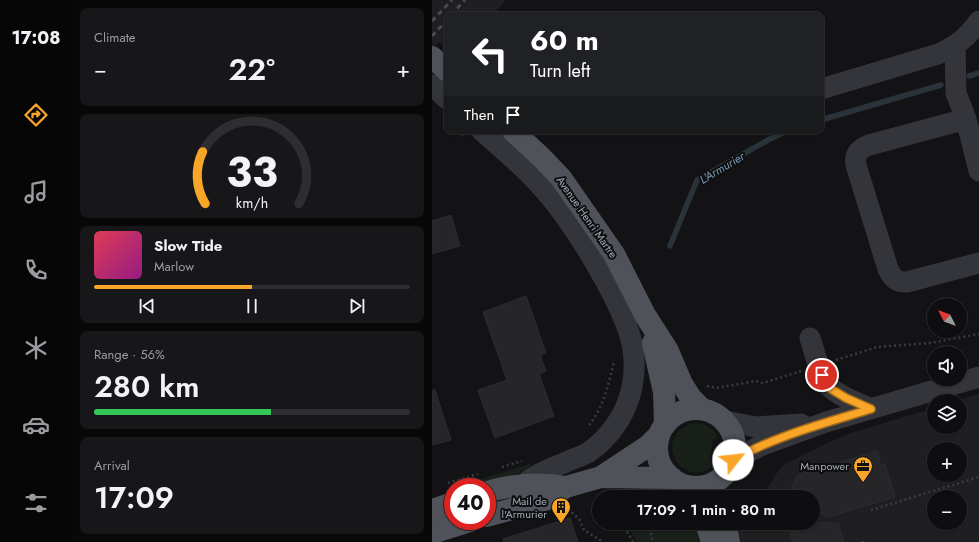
<!DOCTYPE html>
<html lang="en">
<head>
<meta charset="utf-8">
<style>
  :root { --surface:#0e0e10; --page:#171719; --text:#f1f3f6; --muted:#9b9c9f; --line:#2e2e30; --accent:#f9a527 }
  body { margin:0; font-family:Jost,sans-serif; background:var(--page); color:var(--text); height:100vh; display:flex; flex-direction:column; font-size:15px; white-space:nowrap }
  * { box-sizing:border-box; margin:0 }
  p { font-size:13px; color:var(--muted) }
  .icon { flex:none; width:22px; height:22px; fill:none; stroke:currentColor; stroke-width:2; stroke-linecap:round; stroke-linejoin:round }
  .map { position:relative; flex:1; overflow:hidden }
  .details { display:flex; flex-direction:column; gap:8px; padding:8px; background:#080809; width:360px }
  .details>* { flex:none }
  .top-card { position:absolute; left:12px; top:12px; width:380px; height:122px; border-radius:8px; box-shadow:0 1px 3px #0004,0 0 0 1px var(--line); background:#202124; color:#fff; overflow:hidden }
  .needle { width:26px; rotate:312deg }
  .controls { position:absolute; left:495px; top:298px; display:grid; gap:8px }
  .controls a { display:grid; place-items:center; width:40px; height:40px; border-radius:50%; background:var(--surface); box-shadow:0 1px 3px #0004,0 0 0 1px var(--line); font-size:20px }
  .speed { position:absolute; left:12px; top:478px; display:flex; gap:8px; font-size:20px; font-weight:700; text-align:center }
  .speed>* { display:grid; place-content:center; width:52px; height:52px; border-radius:50%; background:var(--surface); box-shadow:0 1px 3px #0004,0 0 0 1px var(--line); line-height:1 }
  .speed .limit { border:6px solid #d22; background:#fff; color:#111 }
  .pin { position:absolute; display:grid; place-items:center; width:34px; height:34px; color:#fff; margin:-17px; border:2px solid #fff; border-radius:50%; box-shadow:0 1px 4px #0007 }
  .me { position:absolute; width:44px; margin:-22px; rotate:61deg; stroke-linejoin:round; filter:drop-shadow(0 0 3px #0008) }
  .turn { display:flex; align-items:center; gap:14px; height:84px; padding:0 20px; font-size:18px }
  .turn .icon { width:52px; height:52px; stroke-width:2.5 }
  .turn b { display:block; font-size:28px; line-height:34px }
  .then { display:flex; align-items:center; height:38px; padding:0 20px; background:#0003; gap:8px; font-size:15px }
  .big { font-size:30px; font-weight:600; line-height:1.1 }
  .details .card { flex:1; display:flex; flex-direction:column; justify-content:center; gap:6px; min-width:0; padding:0 14px; border-radius:8px; background:var(--page) }
  .details .dial { align-items:center; gap:0 }
  .dial svg { height:104px; overflow:visible; fill:none; stroke:var(--line); stroke-width:7; stroke-linecap:round; text-anchor:middle }
  .dial text { fill:var(--text); stroke:none }
  .song { display:flex; align-items:center; gap:12px }
  .cover { width:48px; height:48px; border-radius:6px; background:linear-gradient(135deg,hsl(350 70% 55%),hsl(310 70% 35%)) }
  .played { height:4px; border-radius:2px; background:linear-gradient(90deg,var(--accent) 50%,var(--line) 50%) }
  .keys { display:flex; justify-content:space-around; direction:ltr }
  .heat { display:flex; justify-content:space-between; align-items:center; font-size:22px; direction:ltr }
  .charge { height:6px; border-radius:3px; background:linear-gradient(90deg,#34c759 56%,var(--line) 0) }
  .trip { position:absolute; left:160px; top:490px; width:228px; height:40px; border-radius:20px; background:var(--surface); box-shadow:0 1px 3px #0004,0 0 0 1px var(--line); font-weight:600; line-height:40px; text-align:center }
  main { display:flex; flex:1; min-height:0 }
  .tabs { display:flex; flex-direction:column; width:72px; justify-content:space-around; align-items:center; background:#060606; color:var(--muted) }
  .tabs .icon { width:28px; height:28px }
  .tabs .selected { color:var(--accent) }
  .tabs b { font-size:18px; color:var(--text) }
  .map>svg:first-child { display:block }
</style>
</head>
<body>
<main>
<nav class="tabs">
<b>17:08</b>
<svg class="icon selected" aria-label="directions" viewBox="0 0 24 24"><path d="M12 3l9 9-9 9-9-9zM9 14v-3h6M13 9l2 2-2 2"/></svg>
<svg class="icon" aria-label="music" viewBox="0 0 24 24"><path d="M9 18V5l10-2v13"/><circle cx="6" cy="18" r="3"/><circle cx="16" cy="16" r="3"/></svg>
<svg class="icon" aria-label="phone" viewBox="0 0 24 24"><path d="M5 4h4l2 5-3 2q2 4 5 5l2-3 5 2v4C11 20 4 13 5 4z"/></svg>
<svg class="icon" aria-label="climate" viewBox="0 0 24 24"><path d="M12 3v18M4 7l16 10M4 17L20 7"/></svg>
<svg class="icon" aria-label="car" viewBox="0 0 24 24"><path d="M5 17H2v-5l4-1 3-4h7l3 4 3 1v5h-3M9 17h6M6 11h13"/><circle cx="7" cy="17" r="2"/><circle cx="17" cy="17" r="2"/></svg>
<svg class="icon" aria-label="filters" viewBox="0 0 24 24"><path d="M4 7h16M4 17h16"/><circle cx="9" cy="7" r="2"/><circle cx="15" cy="17" r="2"/></svg>
</nav>
<section class="details">
<div class="card"><p>Climate</p>
<div class="heat"><a>−</a><b class="big">22°</b><a>+</a></div>
</div>
<div class="card dial"><svg viewBox="0 0 100 80">
<path d="M14 69A42 42 0 1 1 86 69"/>
<path d="M14 69A42 42 0 0 1 12 29" stroke="#f9a527"/>
<text x="50" y="56" font-size="32" font-weight="700">33</text>
<text x="50" y="72" font-size="11">km/h</text>
</svg></div>
<div class="card">
<div class="song"><i class="cover"></i><div><b>Slow Tide</b><p>Marlow</p></div></div>
<div class="played"></div>
<div class="keys"><svg class="icon" aria-label="previous" viewBox="0 0 24 24"><path d="M18 5L8 12l10 7zM5 5v14"/></svg><svg class="icon" aria-label="pause" viewBox="0 0 24 24"><path d="M8 5v14M16 5v14"/></svg><svg class="icon" aria-label="next" viewBox="0 0 24 24"><path d="M6 5l10 7-10 7zM19 5v14"/></svg></div>
</div>
<div class="card"><p>Range · 56%</p><b class="big">280 km</b><div class="charge"></div></div>
<div class="card"><p>Arrival</p><b class="big">17:09</b></div>
</section>
<div class="map">
<svg width="547" height="542" viewBox="0 0 547 542">
  <rect width="100%" height="100%" fill="#131315"/>
  <!-- built -->
  <path fill="#1f1f22" fill-rule="evenodd" d="M0,0h74l-14,15h-45v34l-8,-7 -7,7z
    M547,394v148h-240l-2,-8 6,-11h70v-26h-51l14,-23 10,-11 61,-29 87,-26v19h26v-26h-4zM502,449h26v26h-26zM502,497h26v26h-26z"/>
  <!-- green -->
  <path fill="#19201a" d="M263,423c10,1 17,4 23,13l-5,4 -3,21 4,4c-32,28 -65,-31 -19,-42z
    M98,464l1,2 -18,10 -27,11h-32z
    M216,487l13,3 12,7h-57l1,-4 22,-2v-3z
    M194,523h68l6,19h-63z"/>
  <g fill="none" stroke-linecap="round" stroke-linejoin="round">
    <!-- stream -->
    <path stroke="#293339" stroke-width="5.5" d="M537,76l10,-3
      M389,120l120,-35
      M238,246l27,-66 73,-41 17,-8"/>
  </g>
  <!-- building -->
  <path fill="#262629" stroke="#2d2d31" d="M19,215l9,31 -28,8v-33z
    M94,296l20,57 -6,2 6,16 -7,3 15,42 -59,22 -17,-48 29,-10 -24,-68z
    M0,390h3l16,50 -19,5z
    M445,451l4,15 4,-2 10,33 -67,20 -15,-8v-12h-23l-3,-1 11,-21z
    M138,518l8,24h-74l-1,-3z
    M355,523h51l6,19h-51z"/>
  <g fill="none" stroke-linecap="round" stroke-linejoin="round">
    <!-- path -->
    <path stroke="#3a3c41" stroke-width="2.5" stroke-dasharray="2 3" stroke-linecap="butt" d="M26,131l6,5
      M404,360l41,-13 53,-4 49,-9
      M275,386l9,2 40,-7 7,2 38,-12
      M157,425c15,-18 19,-40 25,-63
      M70,467l20,-6
      M16,483l30,-9
      M136,509l11,10 5,11 19,12
      M439,510l108,-33
      M190,523l11,19
      M217,523l4,19
      M431,541v1"/>
    <!-- minor -->
    <path stroke="#34353a" stroke-width="21" d="M523,46l1,47 10,26
      M0,85l15,14
      M389,89l117,-35c18,-8 29,-16 41,-33
      M50,131c23,20 46,40 66,63 26,31 46,65 65,101 8,17 17,35 20,54 4,27 -2,55 -18,77 -7,10 -16,19 -26,26 -5,3 -11,5 -16,7 -17,8 -35,13 -49,25
      M547,171l-13,-52 -97,26c-10,4 -15,9 -13,20l32,104c4,9 9,14 19,13l72,-19
      M378,338c5,14 10,42 22,51 11,9 26,14 39,20
      M293,421l31,6 45,-3
      M301,461l27,-15 66,-24 153,-45"/>
    <!-- major -->
    <path stroke="#505259" stroke-width="22" d="M0,57l15,14
      M81,131l29,27 19,20 53,76 31,61 23,36 14,33 9,14 11,11
      M221,343l11,49 1,33
      M225 448a39 39 0 1 1 78 0a39 39 0 1 1-78 0Z
      M169,477l47,-31 11,-11
      M55,492c27,-8 51,-10 79,-5
      M0,510l21,-7
      M55,516l58,-16 21,-13 35,-10 71,1
      M274,523l6,19
      M293,523l4,19
      M0,533l38,-12"/>
    <!-- rail -->
    <path stroke="#47494f" stroke-width="3" stroke-dasharray="5 4" stroke-linecap="butt" d="M19,15l14,-15
      M0,21l20,-21
      M0,36l15,-16"/>
  </g>
  <g fill="none" stroke-linecap="round" stroke-linejoin="round">
    <!-- route casing -->
    <g stroke="#a26b19" stroke-width="10">
      <path id="route" d="M301,460c42,-24 92,-37 138,-51l-25,-11 -15,-9 -9,-14"/>
    </g>
    <!-- route -->
    <use href="#route" stroke="#f9a527" stroke-width="7"/>
  </g>
  <!-- icons -->
  <defs>
    <g id="office-pin" transform="scale(1)"><path d="M0 17L-7.5 6A9.5 9.5 0 1 1 7.5 6Z" fill="#f9a527" stroke="#0e0e10"/><path d="M-6-3h4V-5.5h4V-3h4V5H-6ZM-1-4.5V-3h2v-1.5ZM-6 0V1H6V0Z" fill="#111"/></g>
    <g id="building-pin" transform="scale(1)"><path d="M0 17L-7.5 6A9.5 9.5 0 1 1 7.5 6Z" fill="#f9a527" stroke="#0e0e10"/><path d="M-4-6H4V6H1V3H-1V6H-4ZM-2.5-4.3h1.7v1.8h-1.7ZM.8-4.3h1.7v1.8H.8ZM-2.5-1h1.7V.8h-1.7ZM.8-1h1.7V.8H.8Z" fill="#111"/></g>
  </defs>
  <g fill-rule="evenodd">
    <use href="#office-pin" x="431" y="466"/>
    <use href="#building-pin" x="129" y="507"/>
  </g>
  <g text-anchor="middle" dominant-baseline="central" stroke-width="4" stroke-linejoin="round" paint-order="stroke">
    <!-- street labels -->
    <g font-size="11" fill="#a4abb6" stroke="#0e0e10">
      <text transform="translate(155 217) rotate(55)">Avenue Henri Martre</text>
    </g>
    <!-- poi labels -->
    <g font-size="11" fill="#a4abb6" stroke="#0e0e10" text-anchor="end">
      <text x="417" y="466">Manpower</text>
      <text x="115" y="501">Mail de<tspan x="115" dy="13">l'Armurier</tspan></text>
    </g>
    <!-- water labels -->
    <g font-size="12" font-style="italic" fill="#799bb3" stroke="#0e0e10">
      <text transform="translate(290 168) rotate(-31)">L'Armurier</text>
    </g>
  </g>
</svg>
<div class="controls">
<a><svg class="needle" viewBox="-14 -14 28 28"><path d="M0-13l5 13h-10z" fill="#e53935"/><path d="M0 13l5-13h-10z" fill="#9b9c9f"/></svg></a>
<a><svg class="icon" aria-label="sound" viewBox="0 0 24 24"><path d="M4 9h4l5-4v14l-5-4H4zM17 9q2 3 0 6"/></svg></a>
<a><svg class="icon" aria-label="layers" viewBox="0 0 24 24"><path d="M12 4l9 5-9 5-9-5zM3 14l9 5 9-5"/></svg></a>
<a>+</a>
<a>−</a>
</div>
<div class="speed"><div class="limit">40</div></div>
<div class="pin" style="left:390px;top:375px;background:#d93025"><svg class="icon" aria-label="arrive" viewBox="0 0 24 24"><path d="M6 21V4h12l-3 4 3 4H6"/></svg></div>
<svg class="me" style="left:301px;top:460px" viewBox="-20 -20 40 40"><circle r="19" fill="#fff"/><path d="M0-13L10 11 0 6-10 11z" fill="#f9a527"/></svg>
<div class="trip">17:09 · 1 min · 80 m</div>
<div class="top-card">
<div class="turn"><svg class="icon" aria-label="left" viewBox="0 0 24 24"><path d="M17 20v-9H6M10 6l-5 5 5 5"/></svg><div><b>60 m</b>Turn left</div></div>
<div class="then">Then<svg class="icon" aria-label="arrive" viewBox="0 0 24 24"><path d="M6 21V4h12l-3 4 3 4H6"/></svg></div>
</div>
</div>
</main>
</body>
</html>
